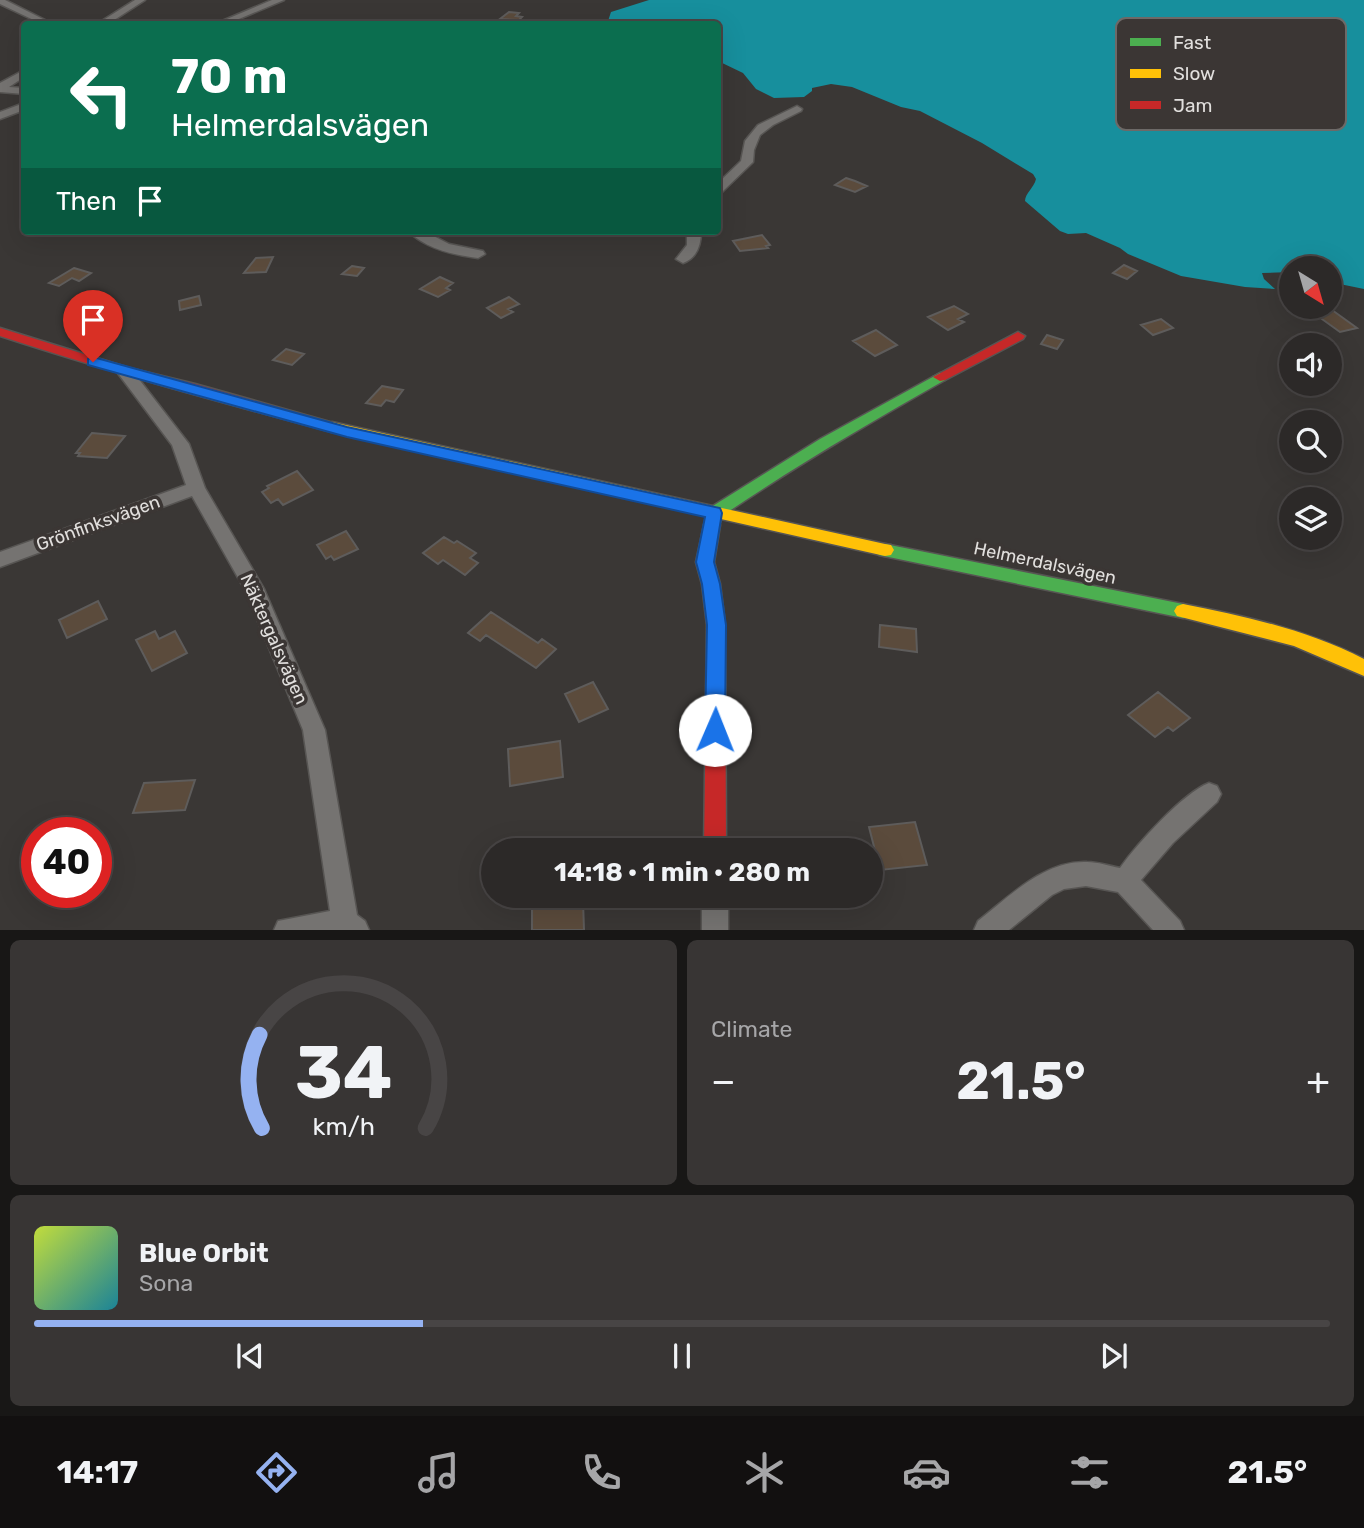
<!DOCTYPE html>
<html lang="en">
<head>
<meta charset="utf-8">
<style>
  :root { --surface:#2c2928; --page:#383534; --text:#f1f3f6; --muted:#a6a6a8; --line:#484545; --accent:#95b2f1 }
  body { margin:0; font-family:Rubik,sans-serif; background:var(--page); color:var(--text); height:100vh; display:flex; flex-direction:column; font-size:26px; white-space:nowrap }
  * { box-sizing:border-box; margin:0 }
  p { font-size:23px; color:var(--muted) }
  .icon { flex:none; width:38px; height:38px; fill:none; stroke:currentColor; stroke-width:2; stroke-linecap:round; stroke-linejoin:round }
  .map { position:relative; height:930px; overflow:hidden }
  .panel { display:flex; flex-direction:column; gap:10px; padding:10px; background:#181716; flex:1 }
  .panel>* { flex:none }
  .top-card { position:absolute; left:21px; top:21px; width:700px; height:214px; border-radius:7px; box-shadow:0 7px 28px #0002,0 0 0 2px var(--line); background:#0b6e4f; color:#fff; overflow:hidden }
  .needle { width:46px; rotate:143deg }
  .controls { position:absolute; left:1279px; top:256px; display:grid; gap:14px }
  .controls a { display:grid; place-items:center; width:63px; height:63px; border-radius:50%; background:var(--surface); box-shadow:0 7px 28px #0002,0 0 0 2px var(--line); font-size:35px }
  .speed { position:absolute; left:21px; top:817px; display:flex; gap:14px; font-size:35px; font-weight:700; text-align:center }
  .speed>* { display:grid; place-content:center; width:91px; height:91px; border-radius:50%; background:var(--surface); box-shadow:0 7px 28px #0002,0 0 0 2px var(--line); line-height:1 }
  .speed .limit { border:10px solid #d22; background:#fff; color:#111 }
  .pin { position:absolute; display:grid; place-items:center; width:60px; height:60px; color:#fff; margin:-72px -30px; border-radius:50% 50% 50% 0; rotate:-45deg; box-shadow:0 0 7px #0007 }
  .pin .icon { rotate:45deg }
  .me { position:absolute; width:77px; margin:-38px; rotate:1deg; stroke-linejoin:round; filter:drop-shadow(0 0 5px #0008) }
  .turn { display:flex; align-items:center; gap:24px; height:147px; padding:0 35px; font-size:32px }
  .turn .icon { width:91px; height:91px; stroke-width:2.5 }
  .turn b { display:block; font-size:49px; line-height:60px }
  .then { display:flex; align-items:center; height:66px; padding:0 35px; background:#0003; gap:14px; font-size:26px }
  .big { font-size:52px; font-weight:700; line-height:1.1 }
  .panel .widget { flex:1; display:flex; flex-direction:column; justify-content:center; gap:10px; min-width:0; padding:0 24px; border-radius:10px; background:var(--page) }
  .panel .dial { align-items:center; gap:0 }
  .dial svg { height:182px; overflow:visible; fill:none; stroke:var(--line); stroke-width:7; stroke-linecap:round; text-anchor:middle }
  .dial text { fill:var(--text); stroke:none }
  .song { display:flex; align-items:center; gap:21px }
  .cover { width:84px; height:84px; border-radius:10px; background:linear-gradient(135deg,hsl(70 70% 55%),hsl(190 70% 35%)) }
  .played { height:7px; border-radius:4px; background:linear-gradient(90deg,var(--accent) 30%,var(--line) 30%) }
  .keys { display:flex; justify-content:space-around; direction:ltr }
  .heat { display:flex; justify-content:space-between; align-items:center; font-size:38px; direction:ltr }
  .panel .tiles { flex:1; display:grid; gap:10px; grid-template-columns:1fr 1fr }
  .widget:last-child { grid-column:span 2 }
  .trip { position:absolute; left:481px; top:838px; width:402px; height:70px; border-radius:35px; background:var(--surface); box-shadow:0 7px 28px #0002,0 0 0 2px var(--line); font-weight:700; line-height:70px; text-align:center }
  .dock { display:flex; height:112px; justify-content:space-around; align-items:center; background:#121010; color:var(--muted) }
  .dock .icon { width:49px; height:49px }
  .dock .selected { color:var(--accent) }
  .dock b { font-size:32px; color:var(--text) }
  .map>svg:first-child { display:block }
</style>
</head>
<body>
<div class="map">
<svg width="1364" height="930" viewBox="0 0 1364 930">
  <rect width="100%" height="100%" fill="#3a3735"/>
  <!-- water -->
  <path fill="#178f9d" d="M649,0h715v289l-34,-7v-14h-38l-1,4 -29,1 2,6 11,10 -30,-2 -64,-11 -53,-22 -8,-6 -34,-15 -18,1 -8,-3 -35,-30c0,-8 9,-13 11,-22l-3,-5 -51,-31 -62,-32 -19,-4 -49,-20 -21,-3 -19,4v3l-8,6 -30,1 -18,-9 -13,-16 -25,-12v-37h-111l4,-12z"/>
  <!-- building -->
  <path fill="#5b4b3c" stroke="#5e5c5b" stroke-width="2" d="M509,12l10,1 -3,3 6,1 -3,3 -19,-1z
    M846,178l9,3 12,5 -12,6 -20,-7z
    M762,235l8,10 -4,1 2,2 -28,3 -7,-10z
    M273,257l-7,15 -22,1 12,-15z
    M1124,265l13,6 -10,8 -14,-6z
    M352,266l12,2 -7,8 -15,-2z
    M74,268l17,5 -12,8 -7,-3 -13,8 -10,-3z
    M440,277l13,6 -7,5 4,2 -12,7 -18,-8z
    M199,296l2,9 -21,5 -1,-9z
    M509,297l10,7 -11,5 5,3 -12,6 -14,-10z
    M954,306l14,8 -10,5 6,3 -16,8 -20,-13z
    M1332,310l25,18 -17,4 -25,-18z
    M1161,319l12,9 -20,7 -12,-10z
    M876,330l21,15 -22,11 -22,-15z
    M1047,335l16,5 -6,9 -16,-5z
    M286,349l18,5 -12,11 -19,-5z
    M382,386l21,4 -9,12 -8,-2 -5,6 -15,-3z
    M92,433l33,3 -18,22 -29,-2 2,-3h-4z
    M297,471l16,19 -30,15 -5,-6 -7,4 -9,-11 7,-4 -2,-2z
    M346,531l12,18 -24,11 -3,-4 -5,3 -9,-14z
    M444,537l10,6 3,-2 19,12 -6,5 8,5 -13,12 -22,-15 -5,4 -15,-11z
    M98,601l9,18 -40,19 -8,-18z
    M491,612l47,31 4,-4 14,10 -20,19 -50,-33 -6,6 -12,-8z
    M880,625l36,4 1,23 -38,-5z
    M155,631l4,8 16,-8 12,22 -35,18 -16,-31z
    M593,682l15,27 -29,13 -14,-28z
    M1158,692l32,26 -17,13 -5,-4 -13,10 -27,-22z
    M560,741l3,36 -53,9 -2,-37z
    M195,780l-10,30 -52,3 11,-30z
    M915,822l12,43 -47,5 -11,-43z
    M563,842v8h-44v-5z
    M583,901l1,29h-52v-24z"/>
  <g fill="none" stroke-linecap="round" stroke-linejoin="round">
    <!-- street casing -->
    <g stroke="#575553" stroke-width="3">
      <path id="street" d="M0,0h5l48,24h-11l-42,-20z
        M135,0h10l-37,24h-11z
        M272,0h12l-57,24h-12z
        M24,70v7l-15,10 15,1v6l-24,-2v-9z
        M24,103v7l-24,9v-7z
        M797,106l5,3 -1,2 -28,14 -13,10 -6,15 -1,12 -31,30 -4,1v-10l23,-22 4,-20 13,-16z
        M408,231h16l25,13 34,7 2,3 -7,4c-24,-3 -52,-9 -70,-27z
        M687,231h14c0,14 -4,27 -18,32l-7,-4 11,-14z
        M125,367l6,2 58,75 16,44 59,101 61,141 32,185 8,6 4,9h-95l4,-9 52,-10 -27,-181 -58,-140 -53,-94 -192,71v-15l186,-67 -14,-40 -55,-73z
        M1209,783l8,3 4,8 -4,8 -44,41 -32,37 39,41 4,9h-31l-35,-38 -32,-6 -22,3 -12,6 -43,35h-35l4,-9c31,-24 66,-61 109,-59 11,0 22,4 33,6 17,-24 63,-75 89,-85z
        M702,896h26v34h-26z"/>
    </g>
    <!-- fast casing -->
    <g stroke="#575553" stroke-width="3">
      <path id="fast" d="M940,373l5,1 2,3 -2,3c-76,43 -151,87 -223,136l-4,13h-12l-2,-4 4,-16 112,-70z
        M885,544l298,60 6,2 3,5 -3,5 -6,2 -304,-63 -3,-5 3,-5z"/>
    </g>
    <!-- slow casing -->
    <g stroke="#575553" stroke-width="3">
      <path id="slow" d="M332,422l553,122 6,1 3,5 -3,5 -6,1 -558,-126 -3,-3z
        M1183,604c62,12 124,26 181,55v17l-70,-30 -117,-30 -3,-5 3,-5z"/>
    </g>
    <!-- jam casing -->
    <g stroke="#575553" stroke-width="3">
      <path id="jam" d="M0,328l129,40 66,16 142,40 3,3 -8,5c-111,-30 -222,-60 -332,-96z
        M1018,332l7,4 -2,3 -78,41 -5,1 -7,-4z
        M712,519l6,2 2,4 -6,37 6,22 5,41 1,225h-22l3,-225 -5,-41 -6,-22 8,-37 2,-4z"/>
    </g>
    <!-- street -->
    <use href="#street" fill="#757371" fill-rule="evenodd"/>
    <!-- fast -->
    <use href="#fast" fill="#4caf50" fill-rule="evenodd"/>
    <!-- slow -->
    <use href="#slow" fill="#ffc107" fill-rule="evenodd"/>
    <!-- jam -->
    <use href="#jam" fill="#c62828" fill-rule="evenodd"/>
  </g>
  <!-- route -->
  <path fill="#1a73e8" stroke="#114b97" stroke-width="2" d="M93,357l254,70 373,81 2,5 -8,49 6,22 6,41 -1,105 -3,6 -7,3 -7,-3 -3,-6 2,-105 -5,-41 -6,-22 9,-45 -358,-80 -259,-72v-6z"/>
  <g text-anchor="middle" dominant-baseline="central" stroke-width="7" stroke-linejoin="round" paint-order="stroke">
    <!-- street labels -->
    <g font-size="18" fill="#e1dfdd" stroke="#3b3634">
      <text transform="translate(98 523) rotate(-20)">Grönfinksvägen</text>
      <text transform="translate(1045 563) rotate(12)">Helmerdalsvägen</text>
      <text transform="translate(274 639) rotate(66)">Näktergalsvägen</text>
    </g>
  </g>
  <!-- legend -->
  <rect x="1116" y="18" width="230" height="112" rx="10" fill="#3b3634" stroke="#6d6967" stroke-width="2"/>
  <rect x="1130" y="38" width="31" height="8" fill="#4caf50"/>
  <rect x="1130" y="69" width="31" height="9" fill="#ffc107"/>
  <rect x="1130" y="101" width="31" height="8" fill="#c62828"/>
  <g font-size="19" fill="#e1dfdd">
    <text x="1173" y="49">Fast</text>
    <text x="1173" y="80">Slow</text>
    <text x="1173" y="112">Jam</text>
  </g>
</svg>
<div class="controls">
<a><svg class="needle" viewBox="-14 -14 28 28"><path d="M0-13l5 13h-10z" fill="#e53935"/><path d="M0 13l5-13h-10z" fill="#a6a6a8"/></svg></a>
<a><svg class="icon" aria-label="sound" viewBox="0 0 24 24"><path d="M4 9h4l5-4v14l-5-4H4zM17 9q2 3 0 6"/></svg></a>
<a><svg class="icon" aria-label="search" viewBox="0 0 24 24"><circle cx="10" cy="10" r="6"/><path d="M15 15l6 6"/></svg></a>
<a><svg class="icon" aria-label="layers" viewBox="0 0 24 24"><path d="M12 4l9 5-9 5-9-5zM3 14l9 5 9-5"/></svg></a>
</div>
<div class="speed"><div class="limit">40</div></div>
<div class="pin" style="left:93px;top:362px;background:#d93025"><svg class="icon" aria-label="arrive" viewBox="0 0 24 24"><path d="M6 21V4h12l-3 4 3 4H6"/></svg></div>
<svg class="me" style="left:715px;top:730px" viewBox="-20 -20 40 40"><circle r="19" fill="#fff"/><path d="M0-13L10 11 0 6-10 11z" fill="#1a73e8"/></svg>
<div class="trip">14:18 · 1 min · 280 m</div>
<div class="top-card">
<div class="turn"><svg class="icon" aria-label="left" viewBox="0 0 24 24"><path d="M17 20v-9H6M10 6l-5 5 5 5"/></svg><div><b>70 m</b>Helmerdalsvägen</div></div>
<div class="then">Then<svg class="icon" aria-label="arrive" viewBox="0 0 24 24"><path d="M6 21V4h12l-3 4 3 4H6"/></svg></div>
</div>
</div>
<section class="panel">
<div class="tiles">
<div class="widget dial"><svg viewBox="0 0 100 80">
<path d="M14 69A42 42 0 1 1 86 69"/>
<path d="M14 69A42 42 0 0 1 13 28" stroke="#95b2f1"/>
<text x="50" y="56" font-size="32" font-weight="700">34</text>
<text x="50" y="72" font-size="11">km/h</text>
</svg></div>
<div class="widget"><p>Climate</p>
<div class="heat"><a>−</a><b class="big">21.5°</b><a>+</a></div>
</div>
<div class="widget">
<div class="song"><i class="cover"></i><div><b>Blue Orbit</b><p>Sona</p></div></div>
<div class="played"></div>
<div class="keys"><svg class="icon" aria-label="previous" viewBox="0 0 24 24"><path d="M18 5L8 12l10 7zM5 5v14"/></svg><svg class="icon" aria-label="pause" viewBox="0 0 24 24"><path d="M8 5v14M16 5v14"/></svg><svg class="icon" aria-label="next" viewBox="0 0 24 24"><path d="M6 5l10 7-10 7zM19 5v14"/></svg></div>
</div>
</div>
</section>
<nav class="dock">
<b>14:17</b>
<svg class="icon selected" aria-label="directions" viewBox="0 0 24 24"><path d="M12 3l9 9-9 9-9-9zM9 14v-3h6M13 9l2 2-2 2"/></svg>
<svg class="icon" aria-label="music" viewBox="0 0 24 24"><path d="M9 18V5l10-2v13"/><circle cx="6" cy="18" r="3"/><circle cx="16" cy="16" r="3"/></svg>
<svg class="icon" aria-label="phone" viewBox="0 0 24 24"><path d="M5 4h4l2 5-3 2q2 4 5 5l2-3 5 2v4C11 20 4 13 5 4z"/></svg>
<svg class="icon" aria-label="climate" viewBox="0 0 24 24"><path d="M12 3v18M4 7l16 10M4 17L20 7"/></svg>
<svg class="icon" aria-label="car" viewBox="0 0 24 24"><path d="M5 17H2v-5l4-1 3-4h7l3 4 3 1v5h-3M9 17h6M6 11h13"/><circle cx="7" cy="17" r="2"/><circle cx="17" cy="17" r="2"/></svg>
<svg class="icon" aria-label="filters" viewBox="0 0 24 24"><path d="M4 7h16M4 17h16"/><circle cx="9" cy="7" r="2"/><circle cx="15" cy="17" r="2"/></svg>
<b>21.5°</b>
</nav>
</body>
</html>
